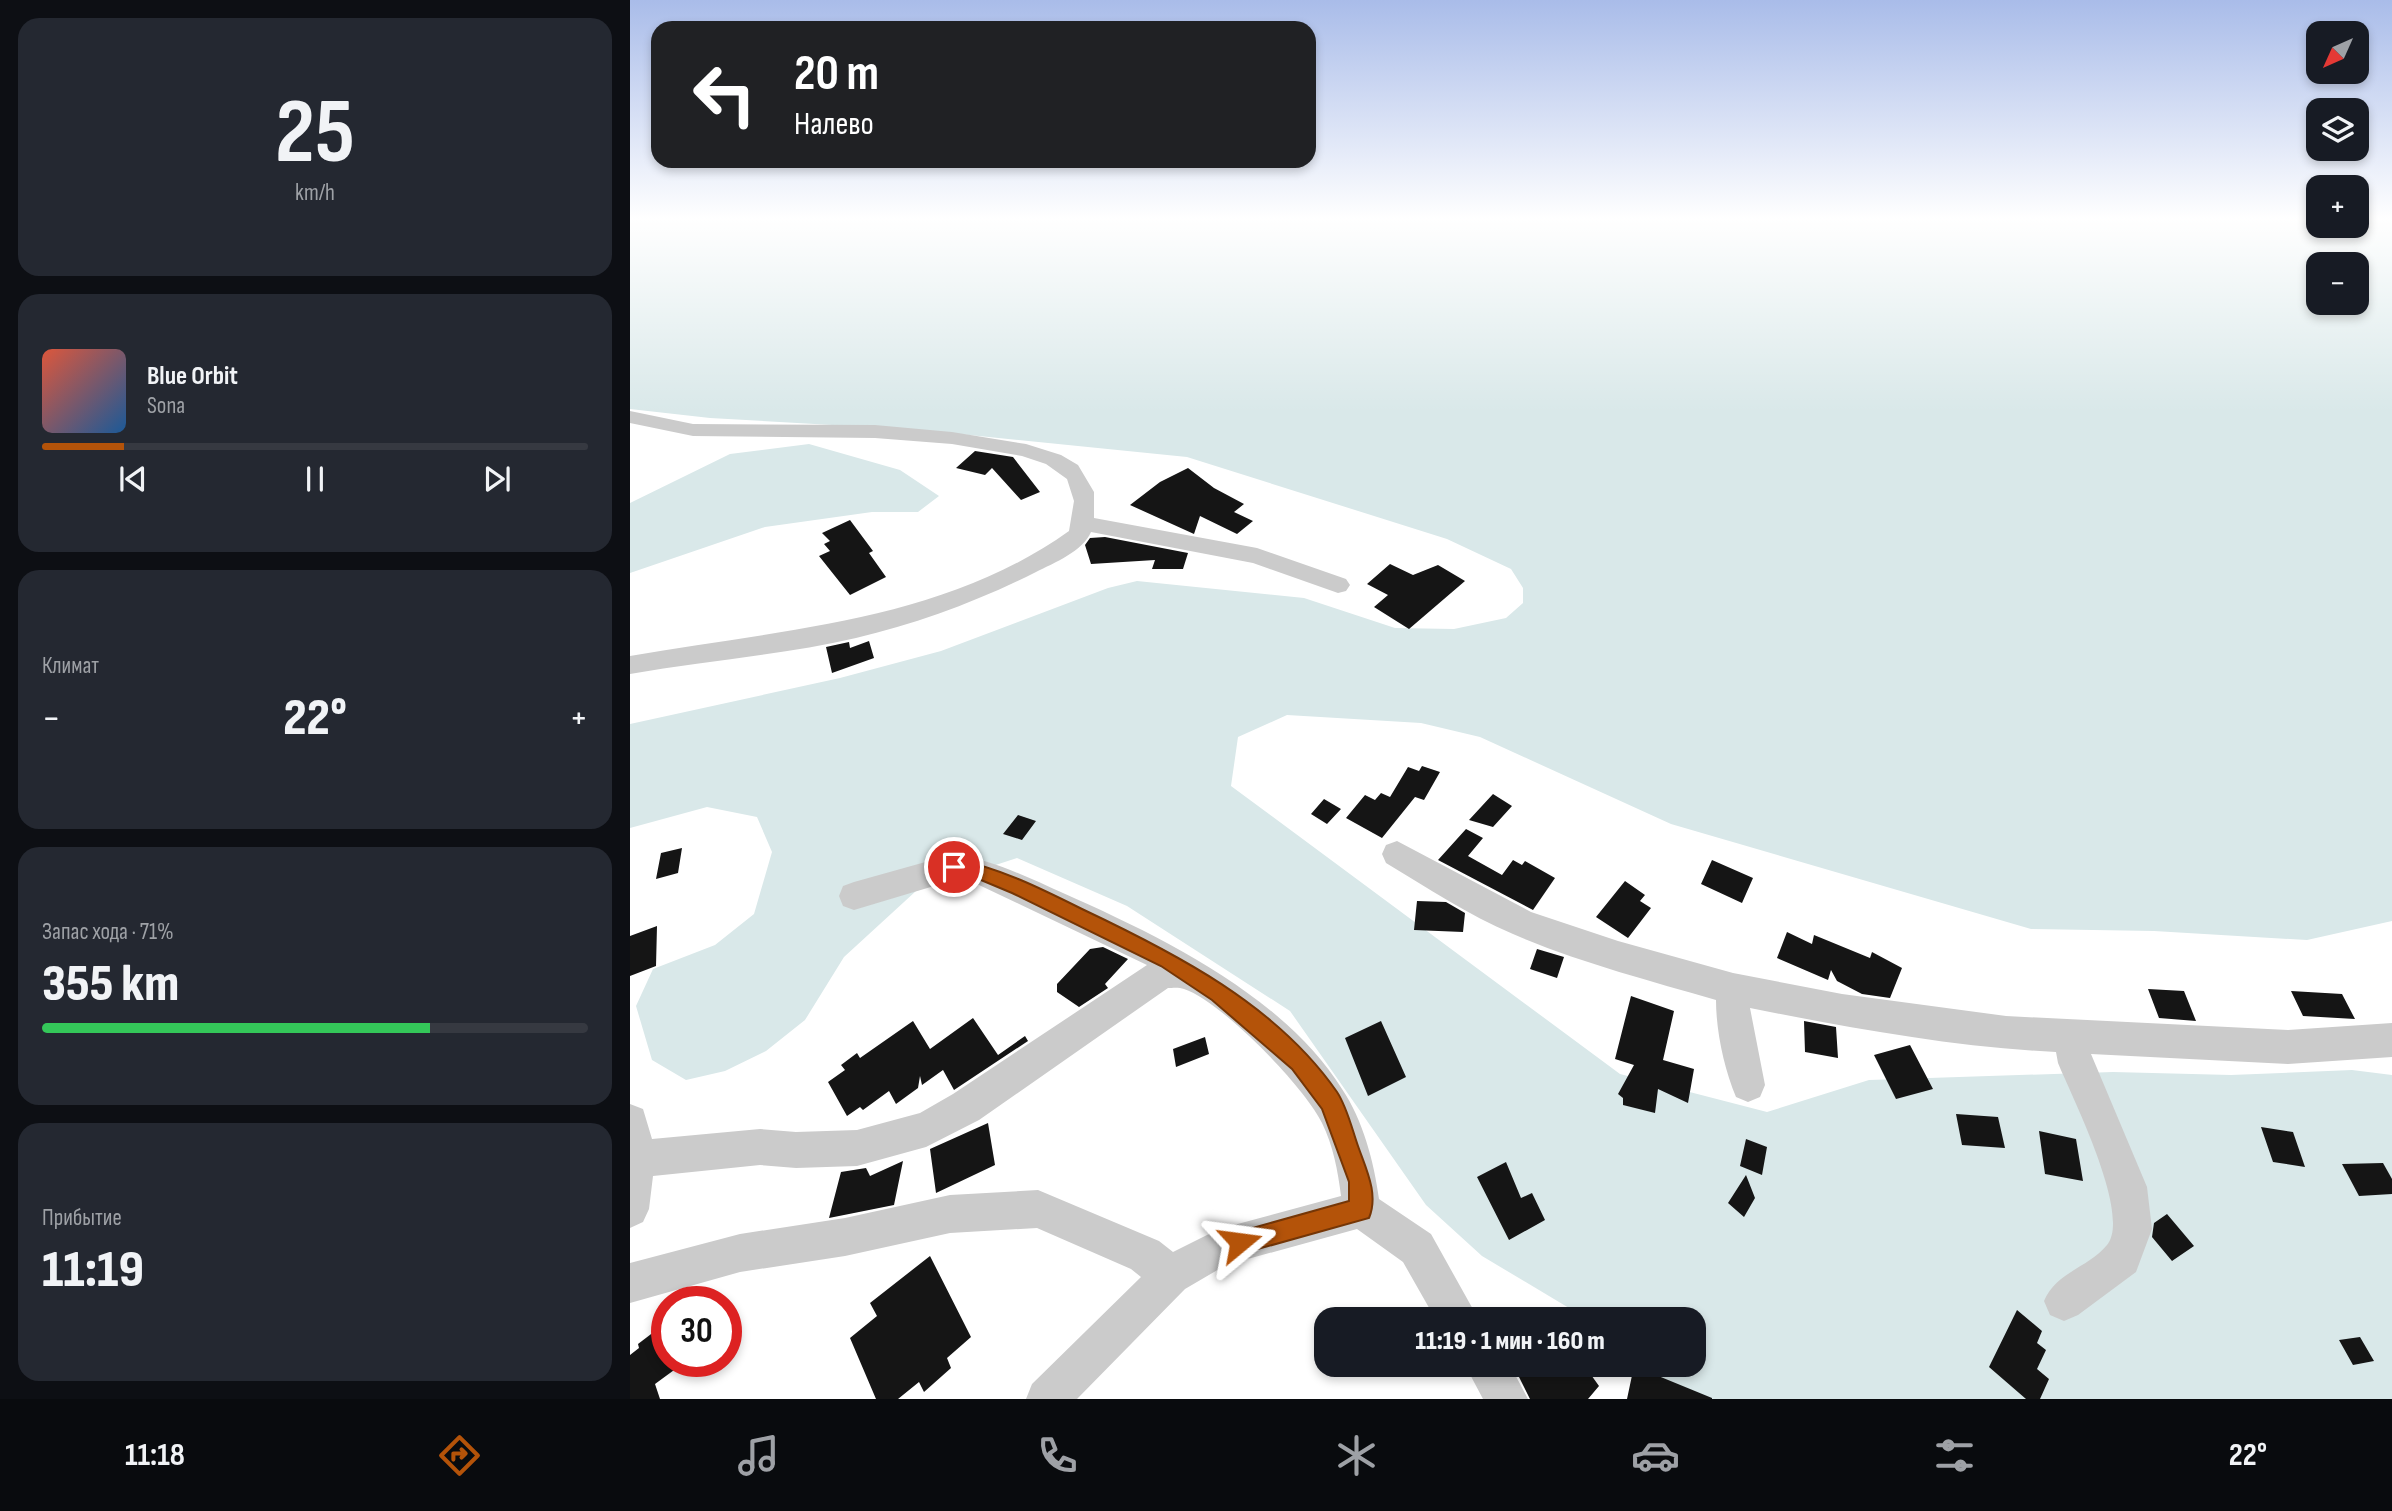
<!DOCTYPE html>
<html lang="ru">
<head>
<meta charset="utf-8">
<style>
  :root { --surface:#171b24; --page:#242831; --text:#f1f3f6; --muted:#9ea1a6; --line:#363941; --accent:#b45309 }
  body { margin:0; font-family:"Sofia Sans Condensed",sans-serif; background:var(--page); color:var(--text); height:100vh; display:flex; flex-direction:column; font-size:26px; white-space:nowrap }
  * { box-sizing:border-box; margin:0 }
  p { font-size:23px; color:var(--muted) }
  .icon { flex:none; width:38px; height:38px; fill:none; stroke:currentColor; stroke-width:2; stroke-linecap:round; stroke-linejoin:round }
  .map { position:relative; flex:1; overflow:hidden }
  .details { display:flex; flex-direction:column; gap:18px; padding:18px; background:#0d0f14; width:630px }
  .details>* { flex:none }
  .top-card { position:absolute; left:21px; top:21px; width:665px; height:147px; border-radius:21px; box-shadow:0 4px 10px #0003; background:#202124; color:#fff; overflow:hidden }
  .needle { width:46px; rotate:225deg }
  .controls { position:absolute; left:1676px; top:21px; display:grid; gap:14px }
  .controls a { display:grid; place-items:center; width:63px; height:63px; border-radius:14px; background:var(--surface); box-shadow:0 4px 10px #0003; font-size:35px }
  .speed { position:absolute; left:21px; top:1286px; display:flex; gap:14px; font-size:35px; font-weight:700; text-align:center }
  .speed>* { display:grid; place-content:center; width:91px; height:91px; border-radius:50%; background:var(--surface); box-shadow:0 4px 10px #0003; line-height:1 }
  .speed .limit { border:10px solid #d22; background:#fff; color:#111 }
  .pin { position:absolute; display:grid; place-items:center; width:60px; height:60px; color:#fff; margin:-30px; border:4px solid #fff; border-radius:50%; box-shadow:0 2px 7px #0007 }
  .me { position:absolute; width:77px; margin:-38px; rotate:74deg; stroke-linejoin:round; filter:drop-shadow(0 0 5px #0008) }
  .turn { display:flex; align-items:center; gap:24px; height:147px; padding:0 28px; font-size:32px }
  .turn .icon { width:91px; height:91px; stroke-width:2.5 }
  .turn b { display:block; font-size:49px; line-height:60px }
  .big { font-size:52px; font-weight:800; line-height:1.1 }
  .details .card { flex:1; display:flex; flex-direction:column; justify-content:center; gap:10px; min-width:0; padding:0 24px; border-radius:21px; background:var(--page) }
  .details .dial { align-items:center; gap:0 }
  .dial b { font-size:91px; line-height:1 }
  .song { display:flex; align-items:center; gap:21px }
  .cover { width:84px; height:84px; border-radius:10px; background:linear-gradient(135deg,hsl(10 70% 55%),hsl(210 70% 35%)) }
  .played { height:7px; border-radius:4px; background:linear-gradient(90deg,var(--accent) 15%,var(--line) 15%) }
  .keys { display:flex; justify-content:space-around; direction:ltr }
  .heat { display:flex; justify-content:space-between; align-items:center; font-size:38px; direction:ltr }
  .charge { height:10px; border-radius:5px; background:linear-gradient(90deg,#34c759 71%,var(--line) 0) }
  .trip { position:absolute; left:684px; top:1307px; width:392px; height:70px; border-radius:21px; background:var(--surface); box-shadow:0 4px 10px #0003; font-weight:800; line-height:70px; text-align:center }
  .tabs { display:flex; height:112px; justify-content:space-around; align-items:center; background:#090b0e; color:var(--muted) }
  .tabs .icon { width:49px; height:49px }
  .tabs .selected { color:var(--accent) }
  .tabs b { font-size:32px; color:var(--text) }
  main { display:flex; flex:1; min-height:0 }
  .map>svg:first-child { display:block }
</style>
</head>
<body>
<main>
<section class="details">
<div class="card dial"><b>25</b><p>km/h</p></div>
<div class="card">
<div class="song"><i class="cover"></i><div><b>Blue Orbit</b><p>Sona</p></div></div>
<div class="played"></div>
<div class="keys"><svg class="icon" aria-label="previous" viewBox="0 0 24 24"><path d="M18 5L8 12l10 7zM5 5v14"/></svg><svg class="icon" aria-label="pause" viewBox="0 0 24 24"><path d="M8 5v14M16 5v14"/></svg><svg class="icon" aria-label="next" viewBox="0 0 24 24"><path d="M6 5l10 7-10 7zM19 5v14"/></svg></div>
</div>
<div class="card"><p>Климат</p>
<div class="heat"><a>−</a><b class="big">22°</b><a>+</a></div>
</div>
<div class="card"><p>Запас хода · 71%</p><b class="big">355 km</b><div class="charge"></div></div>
<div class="card"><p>Прибытие</p><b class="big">11:19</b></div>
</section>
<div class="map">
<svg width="1762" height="1399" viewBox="0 0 1762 1399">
  <rect width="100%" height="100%" fill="#fff"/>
  <!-- green -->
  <path fill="#d9e8e9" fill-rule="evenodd" d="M0,217h1689v9h38v-9h35v704l-85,19 -153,-9 -123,-2 -360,-105 -191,-87 -59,-14 -134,-8 -49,22 -7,49 389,288 147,38 102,-32 244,-8 118,3 121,-5 40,5v324h-728l-36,-34h66v-45l-113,-1 -12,-11 -87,-52 -56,-51 -136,-194 -163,-105 -110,-48 -101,33 -72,66 -39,63 -39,31 -41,20 -39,9 -34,-20 -16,-54 17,-37 62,-24 39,-31 18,-62 -15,-35 -50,-10 -77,21v-104l210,-46 101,-27 167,-63 29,-7 167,17 91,30 59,1 52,-11 17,-15v-15l-12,-19 -64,-30 -260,-82 -267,-27 -210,-12 -80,-9zM1689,264h38v39h-38z
    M179,444l91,26 39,26 -21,16h-46l-107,15 -135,46v-70l100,-49z"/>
  <!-- building -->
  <path fill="#151515" d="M345,451l38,6 27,35 -19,8 -29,-32 -7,7 -29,-7z
    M558,468l26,20 30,16 -10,8 19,9 -16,13 -37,-18 -6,18 -64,-29 30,-23z
    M220,520l23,31 -4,2 17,24 -36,18 -31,-39 11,-5 -6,-7 6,-3 -8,-8z
    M475,537l83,16 -5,16h-31l3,-9 -64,4 -6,-19 5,-7z
    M760,564l23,11 25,-10 27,16 -56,48 -35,-22 14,-12 -21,-11z
    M239,641l5,17 -42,15 -6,-26 23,-5 1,6z
    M792,766l18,6 -16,28 -9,-3 -33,41 -36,-20 19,-23 10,5 6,-7 9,4 18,-30 11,4z
    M863,794l19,12 -19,21 -24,-7z
    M694,799l17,10 -14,15 -16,-10z
    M388,815l18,6 -14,19 -19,-6z
    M836,829l17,9 -15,18 34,19 11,-15 9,5 3,-4 30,17 -22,32 -95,-50z
    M52,848l-4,25 -22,6 5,-26z
    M1082,860l41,18 -11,25 -41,-19z
    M995,881l20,14 -5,6 11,7 -23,30 -32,-21z
    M787,901l29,1 19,11 -2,19 -49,-2z
    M27,926l-1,40 -26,10v-40z
    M1157,932l25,12 2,-9 56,23 2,-6 30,16 -12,30 -28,-4 -25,-13 -6,-11 -3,10 -51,-22z
    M473,947l25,12 -23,25 3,4 -29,19 -22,-15v-8l33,-35z
    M907,949l27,8 -7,21 -27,-9z
    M1518,989l36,2 12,30 -37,-3z
    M1661,991l51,3 13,25 -52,-3z
    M1001,996l43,15 -11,49 31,9 -6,34 -30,-14 -3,24 -32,-8v-7l-5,-4 16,-29 -19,-6z
    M343,1018l25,37 27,-19 3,5 -74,49 -11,-20 -21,15 -2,-9 -2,12 -22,16 -7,-13 -26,19 -3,-3 -13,9 -19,-34 17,-12 -4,-5 16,-12 3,5 53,-37 17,28z
    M751,1021l25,56 -38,19 -23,-58z
    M1174,1021l32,6 2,31 -33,-6z
    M575,1037l4,17 -33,13 -3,-18z
    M1280,1045l23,44 -37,10 -22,-44z
    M1326,1114l42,3 7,31 -43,-3z
    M358,1123l7,42 -59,28 -6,-44z
    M1631,1127l32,5 12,35 -32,-5z
    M1409,1131l37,8 7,42 -38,-7z
    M1116,1139l21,8 -5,28 -22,-9z
    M273,1161l-9,44 -65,13 12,-46 25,-4 4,8z
    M876,1162l15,36 11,-5 13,27 -36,20 -32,-63z
    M1753,1163l9,16v15l-33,2 -17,-32z
    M1116,1175l9,23 -11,19 -16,-14z
    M1537,1214l27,32 -22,15 -20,-24 2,-14z
    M300,1256l41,81 -24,21 4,10 -27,24 -5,-10 -21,17h-22l-26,-61 27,-22 -7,-13z
    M1387,1310l25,21 -5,12 9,7 -9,19 12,10 -9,20h-14l-37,-32z
    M29,1328l8,20v14h18l-30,22 5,15h-30v-44l9,-7 -1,-4z
    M1730,1337l14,24 -21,4 -14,-25z
    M883,1365h71l15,21 -11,13h-58z
    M1004,1366l78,32v1h-85z"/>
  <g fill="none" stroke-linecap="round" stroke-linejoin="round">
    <!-- minor -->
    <path fill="#cbcbcb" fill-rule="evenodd" d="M0,411l63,13 182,1 77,7 74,12 35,11 17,10 16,27v26l163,30 89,31 4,6 -4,6 -8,2 -85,-30 -162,-31c-8,19 -37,31 -55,40 -55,28 -119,52 -180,66 -74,17 -151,23 -226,36v-18c150,-27 310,-33 439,-125l5,-30 -7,-22 -21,-15 -24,-8 -70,-12 -77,-6 -182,-2 -63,-13z
      M767,841l134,71 87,29 115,32 109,21 164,22 282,14 104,-7v34l-104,7 -197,-10 56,133 5,42 -16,43 -58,43 -14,6 -14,-6 -6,-14c12,-29 44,-33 63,-56 25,-30 -35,-148 -49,-182l-2,-11c-103,-5 -205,-24 -306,-44l15,77 -5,12 -12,5 -12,-5c-12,-29 -20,-66 -20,-97 -68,-20 -138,-38 -203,-66 -45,-19 -85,-46 -127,-71l-4,-9 4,-9z
      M324,854c39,6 73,23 109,39 97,43 221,103 279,196 21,31 32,73 37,110l52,35 48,86h-43l-33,-58 -46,-33 -131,36 -41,24 -108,110h-51l6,-15 109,-107 -10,-8 -94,-41 -87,5 -105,23 -105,16 -110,31v-40l110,-29 105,-16 105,-23 88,-5 121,51 14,11 46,-23 122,-33c-3,-25 -8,-51 -19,-73 -17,-36 -101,-122 -138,-134 -5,-2 -12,-1 -16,-1l-189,132 -53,27 -69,19 -61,2 -36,-3 -107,11 -4,33 -6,13 -13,6v-124l13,5 9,30 108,-10 36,3 61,-2 63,-17 33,-19 194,-129 -168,-80 -25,-5 -100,30 -11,-4 -4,-10 4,-10 11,-4z
      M835,1365h45l18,34h-45z"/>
  </g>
  <!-- sky -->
  <linearGradient id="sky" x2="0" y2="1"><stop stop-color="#a9bce9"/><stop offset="0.53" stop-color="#fff"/><stop offset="1" stop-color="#fff" stop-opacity="0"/></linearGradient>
  <rect width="1762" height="413" fill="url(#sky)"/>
  <!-- route -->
  <path fill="#b45309" stroke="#753606" stroke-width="2" d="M324,859c46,9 86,29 128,50 93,44 195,96 255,183 10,15 15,37 21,54 8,23 21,48 11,72l-129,36 -9,-4 -3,-8 3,-8 118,-33v-19l-27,-73 -30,-40 -80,-69 -51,-34 -149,-73 -31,-13 -33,-7 -3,-6 3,-6z"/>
</svg>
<div class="controls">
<a><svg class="needle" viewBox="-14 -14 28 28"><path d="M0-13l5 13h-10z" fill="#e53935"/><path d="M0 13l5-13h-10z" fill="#9ea1a6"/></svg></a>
<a><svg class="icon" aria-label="layers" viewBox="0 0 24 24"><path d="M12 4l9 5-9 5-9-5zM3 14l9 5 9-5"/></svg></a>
<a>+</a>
<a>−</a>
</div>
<div class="speed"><div class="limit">30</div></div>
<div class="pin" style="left:324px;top:867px;background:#d93025"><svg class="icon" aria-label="arrive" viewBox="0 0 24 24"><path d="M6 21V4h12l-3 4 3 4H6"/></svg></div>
<svg class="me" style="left:610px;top:1242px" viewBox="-20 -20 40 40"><path d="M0-17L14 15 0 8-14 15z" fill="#b45309" stroke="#fff" stroke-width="4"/></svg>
<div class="trip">11:19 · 1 мин · 160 m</div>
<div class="top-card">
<div class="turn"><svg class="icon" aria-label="left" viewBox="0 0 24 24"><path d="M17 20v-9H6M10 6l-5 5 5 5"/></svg><div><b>20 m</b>Налево</div></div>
</div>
</div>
</main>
<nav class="tabs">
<b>11:18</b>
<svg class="icon selected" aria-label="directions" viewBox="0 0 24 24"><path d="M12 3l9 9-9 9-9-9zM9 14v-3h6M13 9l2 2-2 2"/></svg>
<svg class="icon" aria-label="music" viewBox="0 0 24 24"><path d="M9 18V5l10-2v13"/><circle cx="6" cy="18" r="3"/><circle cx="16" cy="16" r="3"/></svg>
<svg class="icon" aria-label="phone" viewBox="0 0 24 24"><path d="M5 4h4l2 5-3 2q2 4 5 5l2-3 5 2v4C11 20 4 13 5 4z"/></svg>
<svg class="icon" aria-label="climate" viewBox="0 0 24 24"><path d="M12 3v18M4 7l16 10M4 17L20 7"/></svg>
<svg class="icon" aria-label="car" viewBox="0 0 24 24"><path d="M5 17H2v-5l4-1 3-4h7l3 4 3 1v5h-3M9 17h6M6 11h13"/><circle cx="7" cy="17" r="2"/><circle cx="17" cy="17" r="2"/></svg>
<svg class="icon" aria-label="filters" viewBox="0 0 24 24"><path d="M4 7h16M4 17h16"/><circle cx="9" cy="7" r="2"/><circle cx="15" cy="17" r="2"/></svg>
<b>22°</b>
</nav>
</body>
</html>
